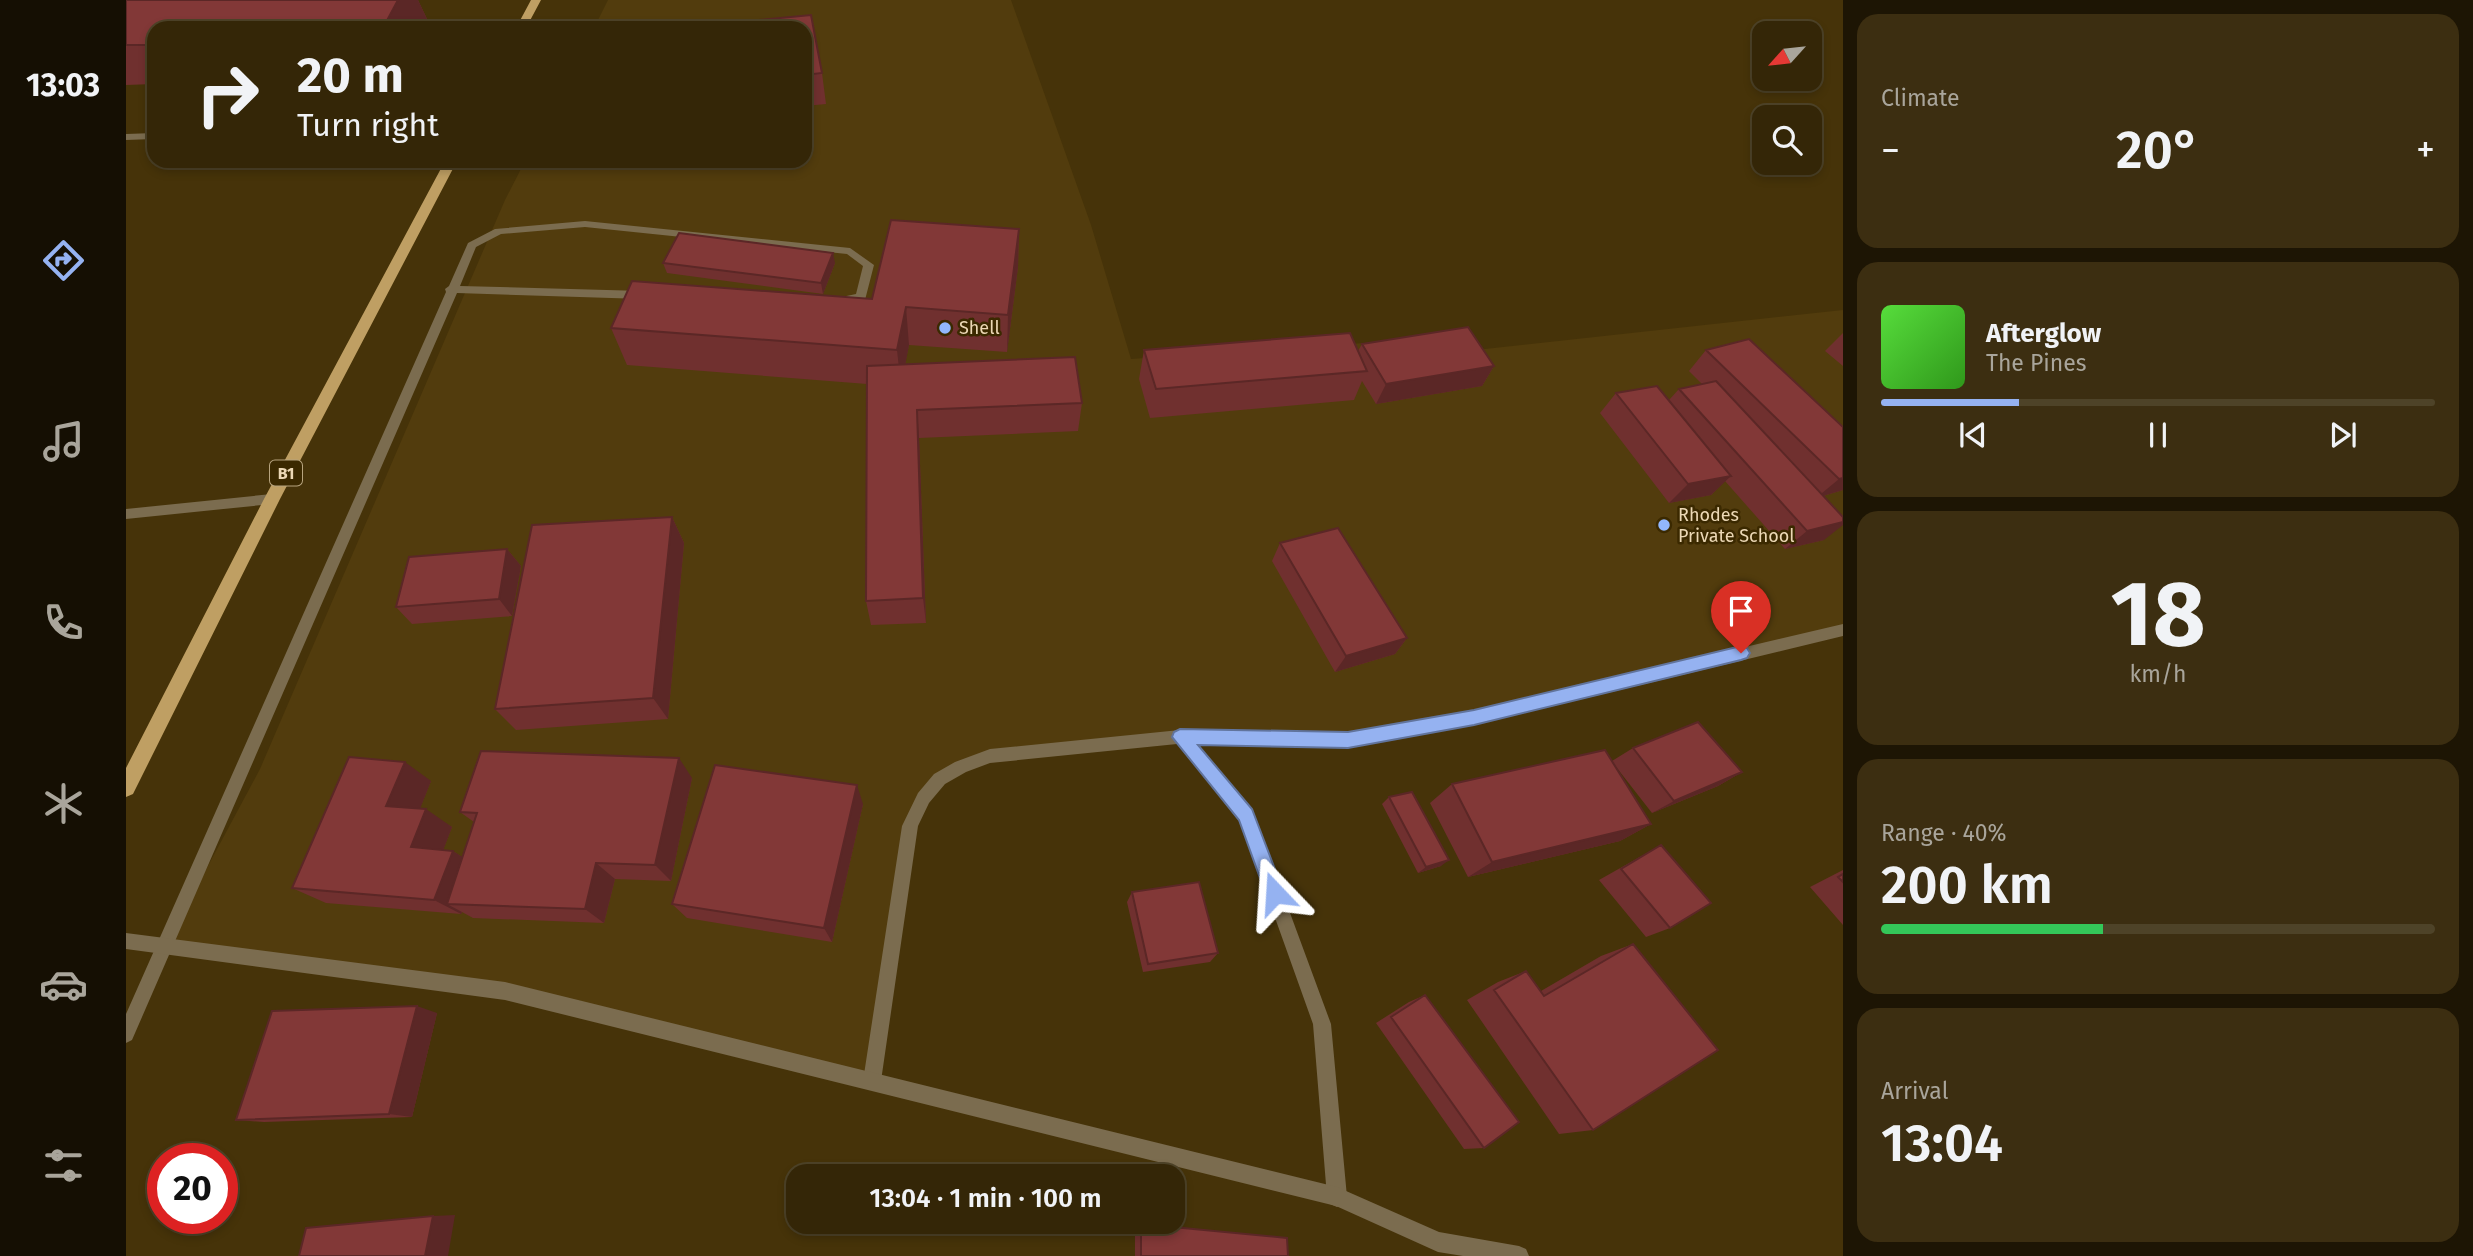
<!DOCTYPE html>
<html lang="en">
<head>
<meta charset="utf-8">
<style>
  :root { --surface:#342607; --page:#3c2e11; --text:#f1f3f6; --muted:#a9a59b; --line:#4e4328; --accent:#95b2f1 }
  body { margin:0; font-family:"Fira Sans",sans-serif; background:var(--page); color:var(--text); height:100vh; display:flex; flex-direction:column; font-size:26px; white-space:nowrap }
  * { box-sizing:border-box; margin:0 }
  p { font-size:23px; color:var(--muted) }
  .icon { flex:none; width:38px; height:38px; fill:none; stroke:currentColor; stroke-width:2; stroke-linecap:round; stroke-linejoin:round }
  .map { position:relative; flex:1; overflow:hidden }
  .sheet { display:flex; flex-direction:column; gap:14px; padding:14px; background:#1d1504; width:630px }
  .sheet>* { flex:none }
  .guide { position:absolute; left:21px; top:21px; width:665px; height:147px; border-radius:21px; box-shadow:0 4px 10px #0003,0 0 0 2px var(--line); background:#342607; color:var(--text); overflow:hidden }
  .needle { width:46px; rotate:243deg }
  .controls { position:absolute; left:1626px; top:21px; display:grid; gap:14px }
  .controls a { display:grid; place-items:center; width:70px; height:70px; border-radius:14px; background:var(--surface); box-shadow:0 4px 10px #0003,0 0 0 2px var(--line); font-size:35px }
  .speed { position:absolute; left:21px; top:1143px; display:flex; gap:14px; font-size:35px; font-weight:700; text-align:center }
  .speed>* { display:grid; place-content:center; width:91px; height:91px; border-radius:50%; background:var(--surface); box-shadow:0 4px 10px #0003,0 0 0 2px var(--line); line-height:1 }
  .speed .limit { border:10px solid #d22; background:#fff; color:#111 }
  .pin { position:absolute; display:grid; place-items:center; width:60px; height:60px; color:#fff; margin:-72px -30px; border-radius:50% 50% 50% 0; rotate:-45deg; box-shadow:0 0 7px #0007 }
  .pin .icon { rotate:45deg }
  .me { position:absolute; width:77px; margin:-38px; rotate:340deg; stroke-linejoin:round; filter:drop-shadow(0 0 5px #0008) }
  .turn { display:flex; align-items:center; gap:24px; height:147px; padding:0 35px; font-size:32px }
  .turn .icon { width:91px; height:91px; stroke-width:2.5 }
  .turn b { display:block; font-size:49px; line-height:60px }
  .big { font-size:52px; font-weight:600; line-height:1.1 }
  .sheet .tile { flex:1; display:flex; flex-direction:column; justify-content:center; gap:10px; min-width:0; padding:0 24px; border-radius:21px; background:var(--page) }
  .sheet .dial { align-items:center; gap:0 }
  .dial b { font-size:91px; line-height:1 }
  .song { display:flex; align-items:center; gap:21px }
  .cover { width:84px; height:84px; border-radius:10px; background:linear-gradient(135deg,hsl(110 70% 55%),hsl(110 70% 35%)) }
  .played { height:7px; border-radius:4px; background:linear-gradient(90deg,var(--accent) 25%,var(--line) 25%) }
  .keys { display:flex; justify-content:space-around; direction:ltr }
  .heat { display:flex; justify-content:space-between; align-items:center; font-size:38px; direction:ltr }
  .charge { height:10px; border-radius:5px; background:linear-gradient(90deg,#34c759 40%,var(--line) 0) }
  .trip { position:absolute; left:660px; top:1164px; width:399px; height:70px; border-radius:21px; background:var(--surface); box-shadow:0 4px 10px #0003,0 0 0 2px var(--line); font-weight:600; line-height:70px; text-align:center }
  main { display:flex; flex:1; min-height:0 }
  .dock { display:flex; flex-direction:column; width:126px; justify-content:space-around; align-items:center; background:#150f03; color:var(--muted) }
  .dock .icon { width:49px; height:49px }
  .dock .on { color:var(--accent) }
  .dock b { font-size:32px; color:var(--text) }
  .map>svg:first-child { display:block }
</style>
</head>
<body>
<main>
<nav class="dock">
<b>13:03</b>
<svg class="icon on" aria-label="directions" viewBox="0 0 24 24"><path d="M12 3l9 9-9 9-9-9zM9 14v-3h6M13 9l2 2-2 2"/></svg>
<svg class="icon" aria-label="music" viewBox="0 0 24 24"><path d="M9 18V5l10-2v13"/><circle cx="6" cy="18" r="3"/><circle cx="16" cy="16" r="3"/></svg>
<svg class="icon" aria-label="phone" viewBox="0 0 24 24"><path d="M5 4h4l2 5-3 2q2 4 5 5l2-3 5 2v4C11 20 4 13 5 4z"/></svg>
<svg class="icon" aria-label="climate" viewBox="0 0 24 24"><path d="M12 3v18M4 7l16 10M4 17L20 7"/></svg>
<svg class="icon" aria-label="car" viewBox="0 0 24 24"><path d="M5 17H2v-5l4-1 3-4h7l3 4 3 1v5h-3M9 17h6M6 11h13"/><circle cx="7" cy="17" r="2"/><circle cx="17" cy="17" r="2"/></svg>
<svg class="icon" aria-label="filters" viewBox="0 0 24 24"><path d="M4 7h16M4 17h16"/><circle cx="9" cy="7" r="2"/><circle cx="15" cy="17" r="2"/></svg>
</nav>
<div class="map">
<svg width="1717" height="1256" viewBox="0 0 1717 1256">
  <rect width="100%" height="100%" fill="#463309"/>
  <!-- built -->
  <path fill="#523c0d" d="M482,0h403l80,225 40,134 335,-23 10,14 367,-40v320l-495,110 -168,-3 -216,27 -43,37 -49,280 -367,-90 -340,-45 95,-177 245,-569 20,-39h280v-133h-211z"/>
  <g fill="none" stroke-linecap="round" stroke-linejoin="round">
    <!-- lane -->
    <path fill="#7b6c4f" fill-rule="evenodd" d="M28,133v6l-28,1v-6z
      M459,221l265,27 24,17 -9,35 -24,5 -4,-1v-6l19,-4 7,-28 -16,-12 -262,-27 -84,7 -25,13 -16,39 183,5 6,4 -6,4 -186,-6 -325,747 -6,3v-29l320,-722 -1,-3 4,-3 19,-43 27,-14z
      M146,494l6,5 -6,5 -146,15v-10z
      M1717,624v12l-369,89 -126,22 -152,-3 56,66 79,214 16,173 -3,7 -7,3 -7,-3 -3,-7 -14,-173 -73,-204 -63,-76 -187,19 -24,9 -21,12 -16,19 -11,23 -37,255 -3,6 -6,3 -6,-3 -3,-6 39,-255 16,-33 16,-19 21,-12 35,-13 190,-19 168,3 126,-22z"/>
    <!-- street -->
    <path fill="#7b6c4f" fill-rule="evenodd" d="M0,933l379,49 832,205 102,45 80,14 7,3 3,7h-66l-25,-4 -102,-46 -831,-206 -379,-51z"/>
    <!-- primary -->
    <path fill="#bf9f63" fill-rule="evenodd" d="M405,0h10l-15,28h-10z
      M319,161h12l-177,338 -147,295 -7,3v-29l138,-269z"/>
  </g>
  <!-- wall -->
  <path fill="#70302f" d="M0,0h292l9,19 -4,9h-269v56l-28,1z
    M679,28l17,45 4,31 -21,2z
    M893,229l-1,38 -11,85 -98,-7 -4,19 177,39 -4,28 -159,7 7,185 -55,2 -5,-24 1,-217 -240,-19 -16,-37 261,-29z
    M537,263h172l-12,31 -156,-21z
    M1717,333v33l-18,-15z
    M1236,344l132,22 -12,20 -106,18 -14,-23 -8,19 -204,18 -11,-39 5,-29 214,1z
    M1580,350l137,77v63l-20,6 1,44 -39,9 -60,-68 -14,14 -42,8 -69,-90 16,-20 53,7 10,-11 23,-5 -13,-13z
    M546,517l12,26 -16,176 -152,11 -21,-21z
    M1154,543l127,95 -12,16 -60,18 -63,-111z
    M381,549l14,17 -9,50 -100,8 -16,-17z
    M1507,748l109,24 -24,14 -66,27 -39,-50 38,61 -31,17 -152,36 -38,-74 22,-19 160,-23z
    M566,778l-21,103 -56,-2 -11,44 -131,-5 -11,-6 -1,2 -135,-11 -34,-15 139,-107 -11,27 32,19 -9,23 10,1 9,6 12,-35 -14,-10z
    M1263,797l52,69 -23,7 -36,-69z
    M737,804l-31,138 -145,-24 -15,-14z
    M1535,845l9,83 -24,9 -47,-57z
    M1717,870v55l-33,-38z
    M1006,892l86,61 -8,9 -67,10 -16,-70z
    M1507,944l-40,186 -34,4 -92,-134 31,-18 28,-11 15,20 60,-35z
    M1299,995l59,153 -20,1 -88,-126 33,-21z
    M311,1013l-25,104 -148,5 -28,-2z
    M1009,1223l152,15 1,18h-153z"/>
  <!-- shaded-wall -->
  <path fill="#5b2726" d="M272,0h20l9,19 -4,9h-40z
    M893,229l-1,38 -11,85 1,-37z
    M707,253l2,10 -12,31 -2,-11z
    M780,307l3,38 -8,42 -4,-37z
    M1368,366l-12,20 -106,18 10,-20z
    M791,410l2,28 7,185 -3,-25z
    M1605,476l-20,19 -42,8 19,-19z
    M1717,478v12l-27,8 23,-19z
    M546,517l12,26 -16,176 -15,-21z
    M1717,522v3l-19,15 -39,9 22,-18z
    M381,549l14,17 -9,50 -13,-17z
    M1281,638l-12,16 -60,18 11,-16z
    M553,758l13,20 -21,103 -16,-16z
    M279,762l26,19 -17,43 -28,-18z
    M1616,772l-24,14 -66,27 22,-12z
    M731,785l6,19 -31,138 -8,-14z
    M300,809l26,18 -14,37 -27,-17z
    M1525,824l-31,17 -152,36 24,-15z
    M327,851l25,16 -31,37 15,8 -1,2 -27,-14z
    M1323,860l-8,6 -23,7 8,-6z
    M470,863l19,16 -11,44 -19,-14z
    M291,1006l20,7 -25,104 -23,-3z
    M329,1215l-7,41h-23l8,-40z"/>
  <!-- building -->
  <path fill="#823837" stroke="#5b2726" stroke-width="2" d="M0,0h272l-15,28h-229v17h-28z
    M685,15l11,58 -17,2v-47h-87v-4z
    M765,220l128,9 -11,86 -102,-8 -9,43 -286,-22 21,-47 240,18z
    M553,233l154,20 -12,30 -158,-20z
    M1342,327l26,39 -108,18 -24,-40z
    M1224,333l17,38 -211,18 -12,-39z
    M1623,339l94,88v51l-4,1 -133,-129z
    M949,357l7,46 -165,7 6,188 -57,3 1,-235z
    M1590,381l127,136v5l-36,9 -128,-142z
    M1531,386l74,90 -43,8 -72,-91z
    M546,517l-19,181 -158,11 37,-184z
    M1212,528l69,110 -61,18 -66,-113z
    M381,549l-8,50 -103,8 13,-50z
    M1572,722l44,50 -68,29 -41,-53z
    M1479,750l46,74 -159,38 -40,-78z
    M355,751l198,7 -24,107 -59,-2 -11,46 -138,-5 30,-91 -17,-1z
    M223,757l56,5 -19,44 40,3 -15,38 42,4 -19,49 -142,-12z
    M589,765l142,20 -33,143 -152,-24z
    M1286,792l37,68 -23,7 -37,-70z
    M1535,845l50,58 -41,25 -49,-59z
    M1717,874v8l-5,-5z
    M1073,882l19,71 -70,11 -16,-72z
    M1507,944l85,106 -125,80 -99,-140 32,-19 18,25z
    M1299,995l94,127 -35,26 -93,-131z
    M291,1006l-28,108 -153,6 36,-109z
    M307,1216l-8,40h-126l7,-28z
    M1015,1224l146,14 1,18h-147z"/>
  <!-- route -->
  <path fill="#95b2f1" stroke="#61749d" stroke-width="2" d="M1615,646l6,2 3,5 -3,5 -6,2 -267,65 -126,23 -150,-3 54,64 32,84 -3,7 -6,3 -7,-3 -29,-80 -67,-83 2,-5 6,-3 168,3 126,-22z"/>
  <!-- markers -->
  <g fill="#92b7fd" stroke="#3b2900" stroke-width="2.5">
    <circle cx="819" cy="328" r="7"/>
    <circle cx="1538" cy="525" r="7"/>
  </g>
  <g text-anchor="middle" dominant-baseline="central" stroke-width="5" stroke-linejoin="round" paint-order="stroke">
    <!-- shield labels -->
    <rect fill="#3b2900" stroke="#b7a47f" stroke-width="2" x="144" y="460.5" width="32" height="25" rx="5"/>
    <g font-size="16" font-weight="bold" fill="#ecd8b5">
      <text x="160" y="473">B1</text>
    </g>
    <!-- poi labels -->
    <g font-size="18" fill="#ecd8b5" stroke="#3b2900" text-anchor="start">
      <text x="833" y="328">Shell</text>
      <text x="1552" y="515">Rhodes<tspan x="1552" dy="21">Private School</tspan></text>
    </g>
  </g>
</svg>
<div class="controls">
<a><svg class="needle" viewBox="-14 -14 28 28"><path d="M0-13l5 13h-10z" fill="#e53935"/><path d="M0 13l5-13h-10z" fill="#a9a59b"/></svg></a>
<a><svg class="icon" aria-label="search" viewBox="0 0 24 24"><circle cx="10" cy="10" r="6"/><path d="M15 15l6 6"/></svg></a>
</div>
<div class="speed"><div class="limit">20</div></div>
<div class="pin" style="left:1615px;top:653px;background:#d93025"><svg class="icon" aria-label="arrive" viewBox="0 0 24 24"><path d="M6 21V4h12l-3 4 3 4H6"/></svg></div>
<svg class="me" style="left:1149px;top:893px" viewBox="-20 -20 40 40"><path d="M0-17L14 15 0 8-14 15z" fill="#95b2f1" stroke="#fff" stroke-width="4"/></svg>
<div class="trip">13:04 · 1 min · 100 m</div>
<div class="guide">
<div class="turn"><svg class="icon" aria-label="right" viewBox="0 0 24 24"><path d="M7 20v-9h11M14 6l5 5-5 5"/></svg><div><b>20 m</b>Turn right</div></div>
</div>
</div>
<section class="sheet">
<div class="tile"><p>Climate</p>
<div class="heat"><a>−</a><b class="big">20°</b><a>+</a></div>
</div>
<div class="tile">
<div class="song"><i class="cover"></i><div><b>Afterglow</b><p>The Pines</p></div></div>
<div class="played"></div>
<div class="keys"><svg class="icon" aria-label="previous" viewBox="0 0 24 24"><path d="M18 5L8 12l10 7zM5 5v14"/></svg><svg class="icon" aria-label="pause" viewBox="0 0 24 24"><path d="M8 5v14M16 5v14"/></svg><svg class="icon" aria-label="next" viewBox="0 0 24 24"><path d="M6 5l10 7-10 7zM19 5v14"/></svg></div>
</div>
<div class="tile dial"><b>18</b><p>km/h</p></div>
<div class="tile"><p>Range · 40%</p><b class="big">200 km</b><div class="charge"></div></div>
<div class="tile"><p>Arrival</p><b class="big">13:04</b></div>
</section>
</main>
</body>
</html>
